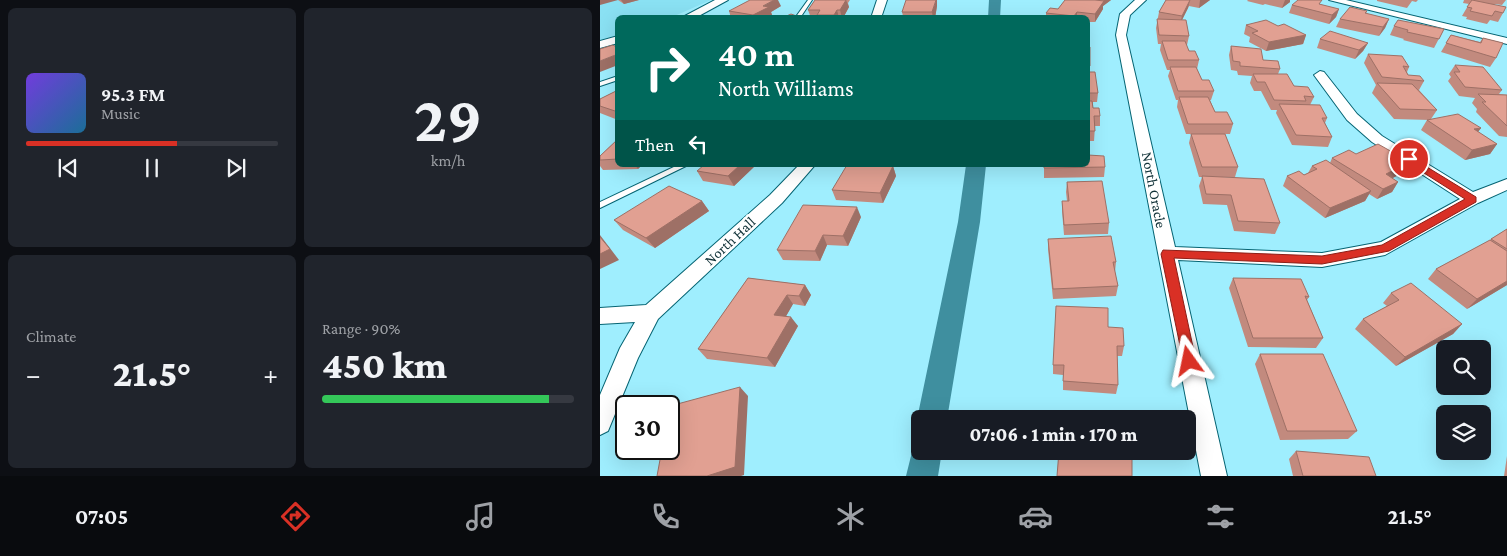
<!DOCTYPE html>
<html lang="en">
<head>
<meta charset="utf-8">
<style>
  :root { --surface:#171b24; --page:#20242c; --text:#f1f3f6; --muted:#9ea1a6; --line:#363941; --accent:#d93025 }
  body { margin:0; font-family:"Crimson Pro",serif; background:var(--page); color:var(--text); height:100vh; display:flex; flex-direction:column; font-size:19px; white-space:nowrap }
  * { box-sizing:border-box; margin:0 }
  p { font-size:16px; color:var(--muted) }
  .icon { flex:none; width:28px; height:28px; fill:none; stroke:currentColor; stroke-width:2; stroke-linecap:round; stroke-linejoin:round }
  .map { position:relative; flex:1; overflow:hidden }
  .drawer { display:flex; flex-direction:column; gap:8px; padding:8px; background:#0d0f14; width:600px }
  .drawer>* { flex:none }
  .guide { position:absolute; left:15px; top:15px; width:475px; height:152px; border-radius:8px; box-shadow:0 5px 20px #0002; background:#00695c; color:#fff; overflow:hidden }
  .fabs { position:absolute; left:836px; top:340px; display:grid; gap:10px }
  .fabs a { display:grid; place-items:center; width:55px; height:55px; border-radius:8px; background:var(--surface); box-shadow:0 5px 20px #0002; font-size:25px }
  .speed { position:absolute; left:15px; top:395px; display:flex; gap:10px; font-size:25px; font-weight:700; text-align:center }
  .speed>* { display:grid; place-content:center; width:65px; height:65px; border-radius:50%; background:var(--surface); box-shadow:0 5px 20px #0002; line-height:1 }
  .speed .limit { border:2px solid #111; border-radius:8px; background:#fff; color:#111 }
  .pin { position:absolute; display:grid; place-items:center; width:42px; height:42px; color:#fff; margin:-21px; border:2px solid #fff; border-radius:50%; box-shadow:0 1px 5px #0007 }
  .me { position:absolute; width:55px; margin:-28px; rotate:348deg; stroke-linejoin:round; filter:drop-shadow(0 0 4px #0008) }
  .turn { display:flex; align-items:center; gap:18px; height:105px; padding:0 20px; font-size:22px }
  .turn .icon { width:65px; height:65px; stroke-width:2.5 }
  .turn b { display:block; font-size:35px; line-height:42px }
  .then { display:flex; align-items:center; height:48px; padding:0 20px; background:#0003; gap:10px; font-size:19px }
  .big { font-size:38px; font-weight:800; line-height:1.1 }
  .drawer .widget { flex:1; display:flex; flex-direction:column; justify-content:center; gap:8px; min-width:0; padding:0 18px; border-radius:8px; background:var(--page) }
  .drawer .dial { align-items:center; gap:0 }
  .dial b { font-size:65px; line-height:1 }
  .song { display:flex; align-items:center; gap:15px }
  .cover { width:60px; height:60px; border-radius:8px; background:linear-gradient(135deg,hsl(260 70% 55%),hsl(200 70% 35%)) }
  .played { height:5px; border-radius:2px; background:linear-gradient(90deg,var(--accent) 60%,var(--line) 60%) }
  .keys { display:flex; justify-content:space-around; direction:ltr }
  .heat { display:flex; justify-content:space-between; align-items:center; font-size:28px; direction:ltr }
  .charge { height:8px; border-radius:4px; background:linear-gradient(90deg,#34c759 90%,var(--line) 0) }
  .drawer .tiles { flex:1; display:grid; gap:8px; grid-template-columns:repeat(2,1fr) }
  .trip { position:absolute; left:311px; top:410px; width:285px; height:50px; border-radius:8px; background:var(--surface); box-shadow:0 5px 20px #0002; font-weight:800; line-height:50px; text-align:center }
  .tabs { display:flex; height:80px; justify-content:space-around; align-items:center; background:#090b0e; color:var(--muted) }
  .tabs .icon { width:35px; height:35px }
  .tabs .active { color:var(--accent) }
  .tabs b { font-size:22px; color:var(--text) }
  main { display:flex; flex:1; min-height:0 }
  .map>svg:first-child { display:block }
</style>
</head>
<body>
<main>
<section class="drawer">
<div class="tiles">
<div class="widget">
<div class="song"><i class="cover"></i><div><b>95.3 FM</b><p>Music</p></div></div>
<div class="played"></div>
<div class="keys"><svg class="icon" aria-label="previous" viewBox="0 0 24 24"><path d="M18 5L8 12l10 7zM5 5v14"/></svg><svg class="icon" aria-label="pause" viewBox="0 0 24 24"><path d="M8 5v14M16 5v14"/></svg><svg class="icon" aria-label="next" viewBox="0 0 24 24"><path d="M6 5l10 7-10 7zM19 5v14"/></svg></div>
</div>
<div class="widget dial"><b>29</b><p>km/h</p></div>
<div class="widget"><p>Climate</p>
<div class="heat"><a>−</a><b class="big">21.5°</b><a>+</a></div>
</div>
<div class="widget"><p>Range · 90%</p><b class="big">450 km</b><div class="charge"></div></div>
</div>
</section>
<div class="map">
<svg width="907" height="476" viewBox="0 0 907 476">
  <rect width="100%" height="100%" fill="#9feefe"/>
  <!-- built -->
  <path fill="#8ae1f3" d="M0,0h111l-39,17 -54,1 -1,17 -17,5z"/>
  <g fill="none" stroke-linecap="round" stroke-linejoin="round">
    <!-- canal -->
    <path fill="#3f8f9f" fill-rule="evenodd" d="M389,0h12l-1,18h-12z
      M366,165h20l-6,57 -33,197h-27v7l-3,-7 41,-197z
      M320,438v13h22l-4,25h-32l9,-36z"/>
    <!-- service casing -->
    <g stroke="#056473" stroke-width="2">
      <path id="service" d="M208,0h4l-12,18h-5z
        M18,76v4l-18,6v-4z
        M78,165h10l-88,43v-6z"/>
    </g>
    <!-- minor casing -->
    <g stroke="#056473" stroke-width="2">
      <path id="minor" d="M115,0h13l-33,18h-14z
        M277,0h10l-6,18h-10z
        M535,0h11l-16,15 -4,20 49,212 147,6 59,-11 79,-43 -88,-57 -25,-22 -33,-45 6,-4 4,1 33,42 25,22 91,56 34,-13v11l-29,13 -93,52 -63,12 -144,-7 49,216h-26l-85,-441 4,-21z
        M729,0h17l161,38v6z
        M18,36v7l-18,5v-7z
        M199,165h16l-33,38 -124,116 -20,39 -30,73 -8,4v-40l20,-47 15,-26 -35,2v-16l46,-3 124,-110z"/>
    </g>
    <!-- service -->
    <use href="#service" fill="#fff" fill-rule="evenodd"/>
    <!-- minor -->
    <use href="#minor" fill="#fff" fill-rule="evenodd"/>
  </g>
  <!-- wall -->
  <path fill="#c28a7e" d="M18,0h21l-15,4z
    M215,0h35l-2,3 1,4 -6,11h-32l-3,-8z
    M465,0h46l-8,6v3l-8,13h-7v-4h-42v-5l12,-4z
    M566,0h44l-11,8 -10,-2 -7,14 7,16 -2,9h-1l3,6 10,9 -2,9 5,11 12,11 -3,9h-1l5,12 18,12 -3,10h-5l13,33 -3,10h-17l62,46 -5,11 -41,-3 -7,-26 -24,-1 -4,-18 3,-9h-3l-10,-34 2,-9h-5l-9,-27 1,-7h-2l-8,-24 2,-6h-3l-7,-20 1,-6h-3l-2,-16 3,-16z
    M648,0h42v2l-8,6 -17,-4 -2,1 -16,-4z
    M777,0h41l-2,2 -4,-1 -5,7 -30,-7z
    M864,0h42l-4,5 -7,-1 -1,1 9,8 -5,9 -8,-2 -3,4 -21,-5 1,-2 -5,-1 7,-12 -6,-1z
    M692,5l47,4 -3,8 -7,7 -40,-11z
    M181,6l-10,6 1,3 -5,3h-36l-2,-7z
    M337,6l-2,12h-35l3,-2 -1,-4z
    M767,11l-1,3 23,5 -4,9 -6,8 -43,-9 4,-8z
    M488,22h1l-1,25 2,19v6l8,21 -1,9h-4v6l7,8v10h-5l-1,15h-6z
    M646,25l32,1 28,9 -3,9 -37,7 -17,-9 1,-5 -6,-3z
    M794,26l50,3 -10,19 -31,-8 1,-1 -14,-4z
    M851,35l29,7 3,-4 13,20 -6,9 -49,-15z
    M720,39l48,4 -5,8 -8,8 -38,-11z
    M631,46l32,14 17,9 -2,5 16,12 20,11 -4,8 17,13 -2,5 7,14 -4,10 -36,-2 -16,-32 1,-3h-6l-10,-19h-7l-4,-8 2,-7 -14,-1 -1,-4 -6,-1 -2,-15z
    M768,54l41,13 -2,5 1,3 16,6 -5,9 18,20 -6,9 50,9 -3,4 19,12 -7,10 -25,6 -44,-30 6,-10h3l-36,-1 -22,-26 4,-8 -12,-22z
    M855,65l47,25 -3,4 8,1v42l-8,-1 -23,-24 1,-3 -5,-6 3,-5 -16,-2 -11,-15 3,-4 -2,-3z
    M18,90v30l-18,-7v-14z
    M18,139v26h24l-4,4 -35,1 -3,-4v-10z
    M756,154l54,8 -6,10 -12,6 6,4 -6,10 -15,7 -8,-5 -4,7 -40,17 -42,-32 4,-10 17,-1 4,-2 4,-7 18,-3 2,-5z
    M156,165l-22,21 -31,-5 -6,-10z
    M444,165l61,2 -1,10 -60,1z
    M289,166h4l3,10 -13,27 -47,-3 -4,-10z
    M467,182l42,41 -1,11 -44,1 -2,-24v-10h5l-1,-9z
    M102,201l7,10 -54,37 -32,-18 -9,-10z
    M261,217l-13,29 -21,-1 -7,16 -37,-1 -6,-10z
    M907,229v56l-40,24 -39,-30 8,-10 53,-28 2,-2z
    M448,239l68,23 -1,10 3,14 -2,10 -63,3 -5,-50z
    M148,278l57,7 6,10 -6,11 -12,-2 -7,12 12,10 -23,41 -68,-8 -9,-10z
    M633,278l76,19 -2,3 16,38 -7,10 -68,-1 -19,-59z
    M791,293l71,31 -9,10 -57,32 -41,-37 8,-10 24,-13 -4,-3z
    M508,327l16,19 -2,10h-5l1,29 -2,9 -53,-4v-15l-10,-1v-9z
    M660,354l97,77 -9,8 -68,1 -25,-76z
    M696,451l80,25h-83l-4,-17z
    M907,456v20h-3z"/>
  <!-- shaded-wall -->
  <path fill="#9e7066" d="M0,0h18l-18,5z
    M21,0h18l-15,4z
    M174,0h4l3,6 -10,6 1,3 -5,3h-13l-1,-3 10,-9z
    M246,0l3,7 -6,11h-1l-2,-8z
    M336,0h1v6l-2,12h-2l-1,-6z
    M504,0h7l-8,6v3l-8,13v-8z
    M590,0l-2,8 -8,16 2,-8z
    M600,0h10l-11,8z
    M685,0h5v2l-8,6z
    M739,9l-3,8 -7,7 3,-9z
    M237,10l2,8h-4l-1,-3z
    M477,12v6h-3v-2z
    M789,19l-4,9 -6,8 4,-9z
    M706,35l-3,9 -37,7 3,-9z
    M768,43l-5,8 -8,8 4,-9z
    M18,54v11l-18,7v-11z
    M881,128l-7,9v-8z
    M897,144l-7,10 -25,6 7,-10z
    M810,162l-6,10 -24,13 6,-11z
    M35,165h7l-4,4z
    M140,165h16l-22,21 -6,-10z
    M293,166l3,10 -13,27 -3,-10z
    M798,182l-6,10 -15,7 6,-10z
    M771,191l-6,10 -40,17 5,-10z
    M102,201l7,10 -54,37 -9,-10z
    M257,207l4,10 -13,29 -5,-10z
    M0,235l19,25 -19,9z
    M223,235l4,10 -7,16 -5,-10z
    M907,281v4l-40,24 10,-10z
    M205,285l6,10 -6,11 -6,-10z
    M187,295l6,9 -12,21 -7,-10z
    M191,317l7,9 -23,41 -8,-9z
    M862,324l-9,10 -57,32 9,-9z
    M140,387l8,9 -4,79 -3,1h-34z"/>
  <!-- building -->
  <path fill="#e1a092" stroke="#9e7066" d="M150,0h24l-11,6 6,1 -16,8 -24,-4z
    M215,0h31l-6,10h-3l-3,5h-17l3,-5h-12z
    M306,0h30l-4,12h-30z
    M465,0h30l9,1 -9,13 -18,-2 -3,4 -28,-3 4,-5 8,1z
    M566,0h24l-8,16 -23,-4z
    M698,0h24l-3,4 20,5 -7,6 -40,-10z
    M872,0l34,7 -3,6 -8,-2 -3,5 -22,-5 2,-3 -5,-1z
    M750,7l17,4 -2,2 24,6 -6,8 -43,-8z
    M191,14l11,4h-20z
    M557,19l29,1 3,16 -30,-1z
    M666,20l12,6 6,-2 22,11 -37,7 -17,-9 6,-2 -12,-6z
    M798,20l46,9 -5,10 -32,-7 1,-2 -14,-4z
    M730,31l38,12 -9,7 -39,-11z
    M851,35l30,8 2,-5 20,5 -7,15 -50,-15z
    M562,41h23l4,10h6l4,9h-31z
    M13,45l5,3v6l-18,7v-12z
    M631,46l30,3 2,11 15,1 2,8 -40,-3v-4l-7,-1z
    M488,47h2v19h-2z
    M768,54l34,2 7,11 -6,-1 5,9 12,1 4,5 -42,-4z
    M855,65l28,2 19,23 -37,-3 -11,-15h6z
    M570,67h26l6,13h7l5,11h-36z
    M488,72h7l3,21h-10z
    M653,74h34l7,12 14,1 6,10 -10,-1 2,5 -32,-1 -9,-18h-8z
    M777,83l35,1 25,26 -37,-1z
    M18,90v22l-18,-6v-7z
    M878,94l29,1v31l-25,-24h4z
    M579,97h29l7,15h12l6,12h-45z
    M488,101h4l1,7h6l1,8h-6l1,15h-7z
    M679,104l41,1 7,13h-5l10,19 -36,-2z
    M858,114l23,14 -7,1 23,15 -25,6 -45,-30z
    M591,134h34l13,33h-36z
    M18,139v20l-18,1v-4z
    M778,144l32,18 -24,12 12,8 -15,7 -51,-31 17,-8 7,4z
    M488,155l16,1 1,11 -61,1v-3h44z
    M726,160l45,31 -41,17 -43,-32 12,-5 5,4 13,-6 -5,-3z
    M104,165h36l-12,11 -31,-5z
    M247,165h34l12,1 -13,27 -48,-3z
    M602,176l62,3 16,44 -42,-2 -7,-26 -25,-1z
    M502,181l7,42 -45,2 -2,-24h7l-2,-19z
    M69,186l33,15 -56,37 -32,-18z
    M203,205l54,2 -14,29 -20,-1 -8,16 -38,-1z
    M907,229v20l-16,-10z
    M511,236l5,26h-3l5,24 -65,3 -5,-50z
    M0,237l10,12 -10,5z
    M890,240l17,11v30l-30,18 -41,-30z
    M148,278l57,7 -6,11 -12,-1 -13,20 17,2 -24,41 -69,-9z
    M633,278l68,1 8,18 -4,-1 18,42h-70z
    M811,283l51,41 -57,33 -42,-38 36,-19 -8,-7z
    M456,306l52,2v19l15,1 1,18h-7l1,39 -55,-4 1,-16h-11z
    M660,354h63l34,77h-70z
    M140,387l-5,80 -28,9h-50l5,-27h7v-34l1,-9z
    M462,412l60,7h-60z
    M459,451h73v25h-75z
    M696,451l73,6 7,19h-73z"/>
  <!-- route -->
  <path fill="#d93025" stroke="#8d1f18" d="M809,156l67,41v5l-87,49 -67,13 -148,-6 22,103 -2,4 -5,2 -5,-2 -23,-111 2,-4 159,6 60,-11 83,-46 -60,-38 -1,-2z"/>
  <g text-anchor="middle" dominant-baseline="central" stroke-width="5" stroke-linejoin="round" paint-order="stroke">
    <!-- street labels -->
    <g font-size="15" fill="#113238" stroke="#fff">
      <text transform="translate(554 190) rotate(79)">North Oracle</text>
      <text transform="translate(130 241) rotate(-43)">North Hall</text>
    </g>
  </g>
</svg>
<div class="fabs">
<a><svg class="icon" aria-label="search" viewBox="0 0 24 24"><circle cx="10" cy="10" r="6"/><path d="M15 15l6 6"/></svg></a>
<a><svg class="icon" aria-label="layers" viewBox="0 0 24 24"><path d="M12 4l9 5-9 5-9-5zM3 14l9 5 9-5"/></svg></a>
</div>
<div class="speed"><div class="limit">30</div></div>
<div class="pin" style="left:809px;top:159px;background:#d93025"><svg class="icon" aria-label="arrive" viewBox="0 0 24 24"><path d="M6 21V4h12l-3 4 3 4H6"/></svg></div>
<svg class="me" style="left:589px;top:361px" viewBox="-20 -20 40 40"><path d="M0-17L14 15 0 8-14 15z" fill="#d93025" stroke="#fff" stroke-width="4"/></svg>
<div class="trip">07:06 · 1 min · 170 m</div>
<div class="guide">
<div class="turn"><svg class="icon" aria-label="right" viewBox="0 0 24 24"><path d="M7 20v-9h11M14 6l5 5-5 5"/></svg><div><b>40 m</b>North Williams</div></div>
<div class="then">Then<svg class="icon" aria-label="left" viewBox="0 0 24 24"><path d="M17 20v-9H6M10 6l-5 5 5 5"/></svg></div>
</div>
</div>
</main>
<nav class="tabs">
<b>07:05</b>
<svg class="icon active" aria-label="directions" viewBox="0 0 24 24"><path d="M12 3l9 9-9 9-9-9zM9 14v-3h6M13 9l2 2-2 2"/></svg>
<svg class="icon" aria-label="music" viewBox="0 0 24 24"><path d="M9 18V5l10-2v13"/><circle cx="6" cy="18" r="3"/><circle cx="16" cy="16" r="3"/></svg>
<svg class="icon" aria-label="phone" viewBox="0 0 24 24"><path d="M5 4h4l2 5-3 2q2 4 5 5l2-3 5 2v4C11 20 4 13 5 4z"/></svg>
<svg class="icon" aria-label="climate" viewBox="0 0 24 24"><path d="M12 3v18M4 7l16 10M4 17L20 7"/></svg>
<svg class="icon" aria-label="car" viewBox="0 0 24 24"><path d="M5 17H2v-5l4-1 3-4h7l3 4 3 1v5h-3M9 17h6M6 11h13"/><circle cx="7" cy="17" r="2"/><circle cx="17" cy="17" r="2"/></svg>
<svg class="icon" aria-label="filters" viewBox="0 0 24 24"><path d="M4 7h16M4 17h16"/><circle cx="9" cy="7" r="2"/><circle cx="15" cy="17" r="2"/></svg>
<b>21.5°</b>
</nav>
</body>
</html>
